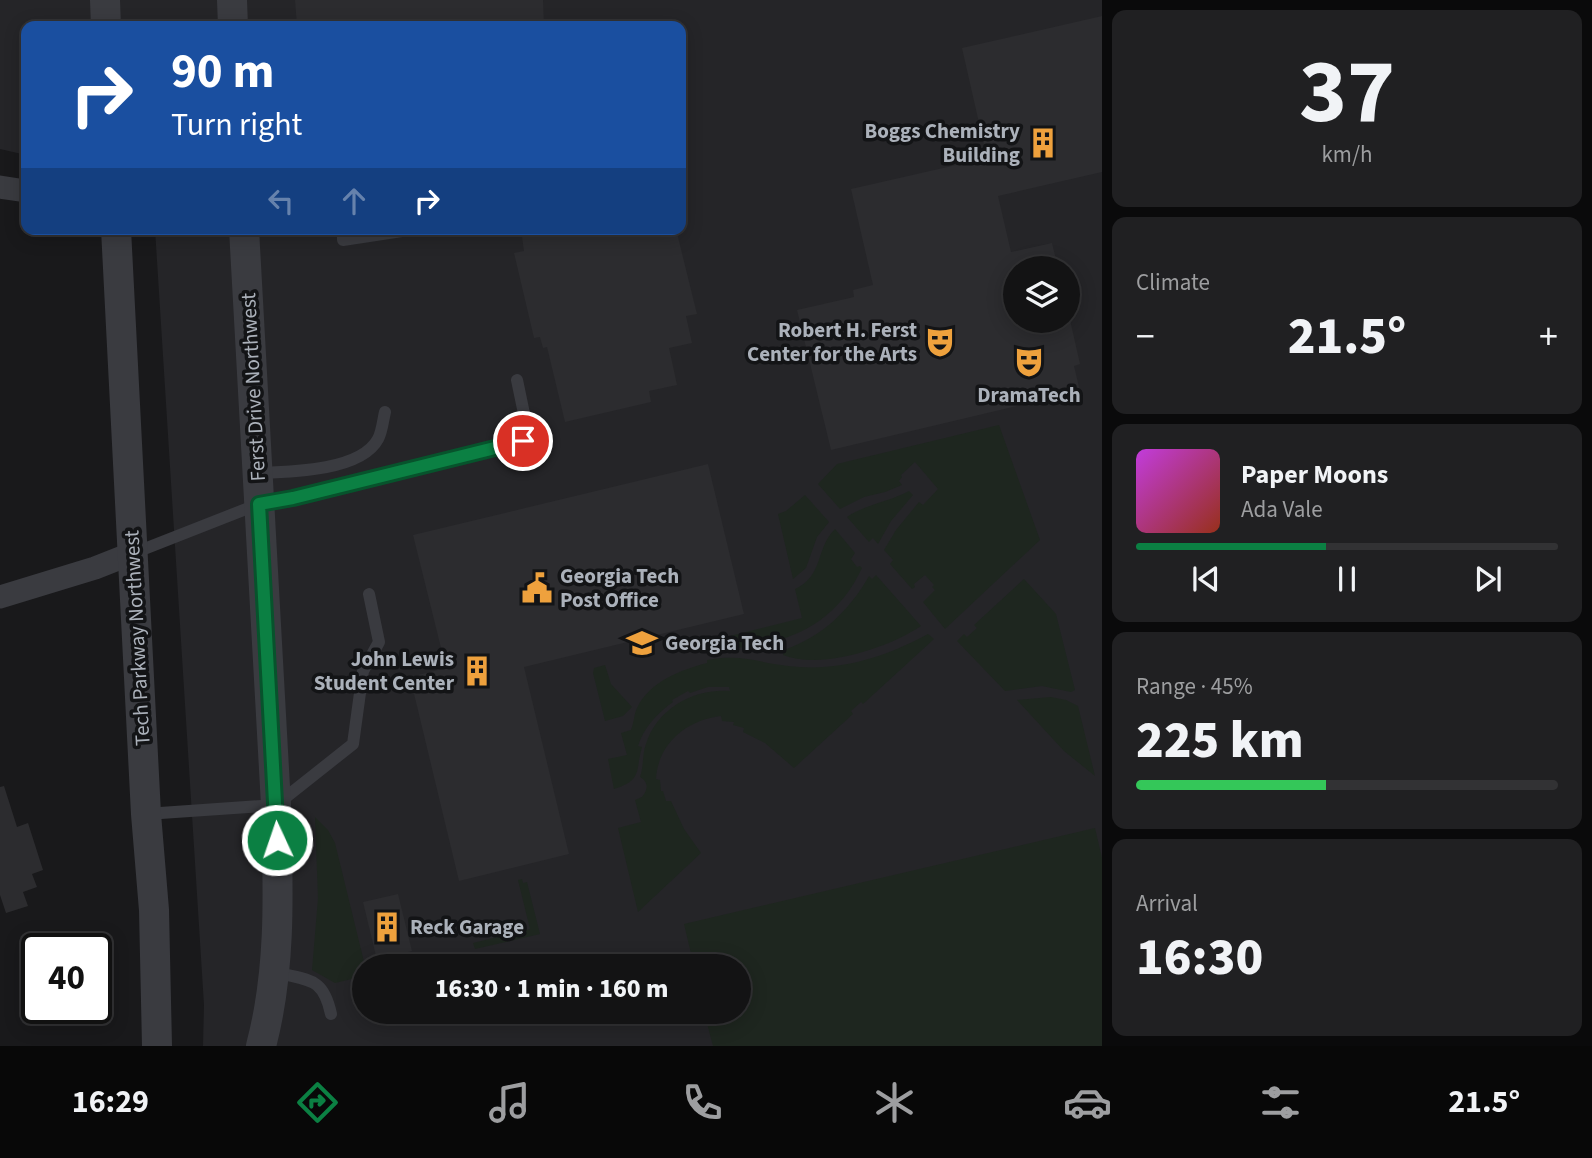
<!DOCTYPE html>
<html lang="en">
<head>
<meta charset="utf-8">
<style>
  :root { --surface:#131314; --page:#202022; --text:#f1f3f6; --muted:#9d9ea0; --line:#323234; --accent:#0b8043 }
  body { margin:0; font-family:"Source Sans 3",sans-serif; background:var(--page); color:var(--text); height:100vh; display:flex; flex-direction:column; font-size:26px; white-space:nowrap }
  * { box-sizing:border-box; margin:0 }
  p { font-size:23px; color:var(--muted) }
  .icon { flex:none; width:38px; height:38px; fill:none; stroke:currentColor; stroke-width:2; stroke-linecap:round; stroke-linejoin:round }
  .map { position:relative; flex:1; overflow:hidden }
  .details { display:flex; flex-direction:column; gap:10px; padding:10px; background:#0a0a0b; width:490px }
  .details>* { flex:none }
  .guide { position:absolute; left:21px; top:21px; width:665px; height:214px; border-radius:14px; box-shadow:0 4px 18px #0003,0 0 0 2px var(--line); background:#1a4fa0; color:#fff; overflow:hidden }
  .tools { position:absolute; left:1003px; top:256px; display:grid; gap:14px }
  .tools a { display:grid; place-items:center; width:77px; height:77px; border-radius:50%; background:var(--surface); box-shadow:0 4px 18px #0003,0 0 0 2px var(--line); font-size:35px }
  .speed { position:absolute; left:21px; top:933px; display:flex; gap:14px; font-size:35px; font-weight:700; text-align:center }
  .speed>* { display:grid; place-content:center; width:91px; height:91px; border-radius:50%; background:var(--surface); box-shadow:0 4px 18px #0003,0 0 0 2px var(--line); line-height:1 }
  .speed .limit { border:4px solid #111; border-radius:10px; background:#fff; color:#111 }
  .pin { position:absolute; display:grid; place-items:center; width:60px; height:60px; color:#fff; margin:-30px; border:4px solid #fff; border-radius:50%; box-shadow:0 2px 7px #0007 }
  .me { position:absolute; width:77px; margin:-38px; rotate:357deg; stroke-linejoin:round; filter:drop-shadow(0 0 5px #0008) }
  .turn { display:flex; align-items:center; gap:24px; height:147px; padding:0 35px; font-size:32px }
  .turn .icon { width:91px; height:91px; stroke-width:2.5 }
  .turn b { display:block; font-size:49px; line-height:60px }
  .lanes { display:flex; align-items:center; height:66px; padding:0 35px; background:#0003; justify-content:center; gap:35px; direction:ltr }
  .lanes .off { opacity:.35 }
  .big { font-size:52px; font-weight:800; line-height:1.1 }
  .details .card { flex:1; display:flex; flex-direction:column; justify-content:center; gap:10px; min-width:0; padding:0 24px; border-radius:14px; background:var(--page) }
  .details .dial { align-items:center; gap:0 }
  .dial b { font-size:91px; line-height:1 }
  .song { display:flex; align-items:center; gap:21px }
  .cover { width:84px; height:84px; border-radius:10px; background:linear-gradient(135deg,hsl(290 70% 55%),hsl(10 70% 35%)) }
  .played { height:7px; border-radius:4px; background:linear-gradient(90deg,var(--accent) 45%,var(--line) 45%) }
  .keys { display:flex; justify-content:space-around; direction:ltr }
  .heat { display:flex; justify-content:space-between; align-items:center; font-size:38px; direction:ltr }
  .charge { height:10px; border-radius:5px; background:linear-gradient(90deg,#34c759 45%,var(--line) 0) }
  .trip { position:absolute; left:352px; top:954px; width:399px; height:70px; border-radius:35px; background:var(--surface); box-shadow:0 4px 18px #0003,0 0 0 2px var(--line); font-weight:800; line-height:70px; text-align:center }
  .tab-bar { display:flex; height:112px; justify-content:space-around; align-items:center; background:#080808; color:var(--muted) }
  .tab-bar .icon { width:49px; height:49px }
  .tab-bar .current { color:var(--accent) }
  .tab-bar b { font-size:32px; color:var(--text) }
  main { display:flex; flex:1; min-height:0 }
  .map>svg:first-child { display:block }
</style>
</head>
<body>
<main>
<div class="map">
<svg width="1102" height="1046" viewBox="0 0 1102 1046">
  <rect width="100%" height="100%" fill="#19191b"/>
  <!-- built -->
  <path fill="#252528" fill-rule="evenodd" d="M0,0h1102v1046h-899l1,-41 -49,-776h526v-203h-655v129l-26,-6zM1015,268h53v52h-53zM364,966h374v46h-374z"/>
  <!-- green -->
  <path fill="#1e261f" d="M999,425l41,115 -95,89 -22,-27 12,-12 -3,-3 2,-2 -9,-10 -11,9 1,3 -3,2 -22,-25 3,-4 -9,-10 12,-20 23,-28 4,3 15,-16 -23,-27 -14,13 1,2 -3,4 3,4 -17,7 -21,5 -24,12 -22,-25 19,-20z
    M909,491l4,4 -22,26 -13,23 -5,-6 -4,4 -22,-25c19,-13 42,-15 62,-26z
    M805,495l24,27 -12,15 -11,31 -13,11 -15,-65 8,-3z
    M835,529l20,24 -4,6 6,8 3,-1 2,2c-28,60 -79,78 -141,81l-3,-10 84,-21 -7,-29c29,-13 20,-40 40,-60z
    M876,575l45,51c-33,22 -99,44 -138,29l1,-5c39,-14 65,-39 85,-74l3,3z
    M1024,579l32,35 19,76 -4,2 -29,-6 -37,5 -48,-50 7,-7 3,3 10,-9 -3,-3z
    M928,634l6,5 -71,65 -2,-2 -10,9 2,3 -59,54 -29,-25 -22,-11 1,-4 -11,-3 1,-3 -12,-1 -1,-5c-34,4 -63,27 -65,63l4,1 1,11h2l3,10h5l13,28 17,24 -63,59 -20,-84 23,-6 -6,-22 7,-3c6,-7 7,-15 -2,-20 4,-11 2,-23 6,-33 11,-36 49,-56 84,-53l-1,-4h-21l-18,6 -2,-2 -16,9 1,2c-16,11 -30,27 -35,44l4,1c-7,24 1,33 -28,42l-6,-30 19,-4 -6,-22 10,-3c3,-7 3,-16 6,-22 13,-27 44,-38 70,-45v-3c34,-6 49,2 81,6 50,6 96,-8 140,-32z
    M605,665l6,19 21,23 -9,9 -18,5 -12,-48 1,-5z
    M1051,697l15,3 12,6 17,70 -31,-25 -47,-51z
    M315,817l13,13 7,13 30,123 -1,10 -29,7 -23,-13 6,-72z
    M1095,828l7,30v188h-389l-9,-34h34v-46h-44l-10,-42z
    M522,879l1,4 4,-1 13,52 -65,15 -2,-6 57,-14 -12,-49z"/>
  <!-- building -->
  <path fill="#2c2c2f" d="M295,0h248l1,26h-247z
    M1102,16v156l-104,24 13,56 41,-9 6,25h-43v52h55l10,44 -6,2 6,25 -249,59 -34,-140 57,-13 -1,-7 20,-5 -22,-96 136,-31 -25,-110z
    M521,229h155l21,85 -11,2 6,27 -23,5 8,37 -28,6 2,11 -86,20 -18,-75 -4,1 -3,-11 -6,1 -20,-85 10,-2z
    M708,464l36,150 -220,53 45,187 -110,27 -49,-204 36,-9 -33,-133z
    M4,786l13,41 11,-4 15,47 -11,4 5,13 -14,5 5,14 -22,7 -6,-18v-108z
    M398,894l14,57 -35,9 -14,-58z"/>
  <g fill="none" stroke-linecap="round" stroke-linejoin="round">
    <!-- service -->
    <path stroke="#3a3b40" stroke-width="12" d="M343,229v11l72,-11
      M258,473c32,-1 103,-2 120,-34 4,-7 5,-19 7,-27
      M134,553l125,-49 34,-6 230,-57 4,-13 -10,-48
      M146,814l130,-9 77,-61 10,-73 16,-29 -10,-48
      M275,972c33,9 48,4 56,42"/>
    <!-- minor -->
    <path stroke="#3a3b40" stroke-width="23" d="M0,187l26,4
      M0,597l95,-29 38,-15"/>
    <!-- tertiary -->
    <path stroke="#3a3b40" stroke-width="30" d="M105,0l1,26
      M232,0l1,26
      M116,229l30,585 8,96 3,136
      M244,229l32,576c2,80 6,162 -15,241"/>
  </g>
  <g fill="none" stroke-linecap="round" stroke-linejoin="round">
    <!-- route casing -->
    <g stroke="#07532c" stroke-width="18">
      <path id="route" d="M277,840l-18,-336 34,-6 230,-57"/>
    </g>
    <!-- route -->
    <use href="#route" stroke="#0b8043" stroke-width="12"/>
  </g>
  <!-- icons -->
  <defs>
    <g id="building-bare" transform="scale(2.415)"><path d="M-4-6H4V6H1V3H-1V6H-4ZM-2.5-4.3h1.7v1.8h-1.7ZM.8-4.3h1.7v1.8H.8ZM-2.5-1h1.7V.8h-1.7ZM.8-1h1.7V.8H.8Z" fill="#eea13d" stroke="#131416" stroke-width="2.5" paint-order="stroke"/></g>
    <g id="theatre-bare" transform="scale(2.415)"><path d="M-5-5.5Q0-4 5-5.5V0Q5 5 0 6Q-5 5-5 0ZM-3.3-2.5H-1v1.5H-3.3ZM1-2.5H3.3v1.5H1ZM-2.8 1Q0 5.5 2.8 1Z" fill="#eea13d" stroke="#131416" stroke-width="2.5" paint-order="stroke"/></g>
    <g id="civic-bare" transform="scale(2.415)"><path d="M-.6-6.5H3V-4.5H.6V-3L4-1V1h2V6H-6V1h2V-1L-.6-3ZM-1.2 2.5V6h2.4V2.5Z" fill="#eea13d" stroke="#131416" stroke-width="2.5" paint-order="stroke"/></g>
    <g id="university-bare" transform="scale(2.415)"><path d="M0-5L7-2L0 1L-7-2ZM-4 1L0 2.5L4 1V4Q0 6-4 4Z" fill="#eea13d" stroke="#131416" stroke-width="2.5" paint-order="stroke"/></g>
  </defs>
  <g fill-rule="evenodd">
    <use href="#building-bare" x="1043" y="143"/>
    <use href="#theatre-bare" x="940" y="342"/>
    <use href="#theatre-bare" x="1029" y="362"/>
    <use href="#civic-bare" x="537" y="588"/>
    <use href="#university-bare" x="642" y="643"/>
    <use href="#building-bare" x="477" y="671"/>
    <use href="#building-bare" x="387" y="927"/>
  </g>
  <g text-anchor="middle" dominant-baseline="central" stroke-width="7" stroke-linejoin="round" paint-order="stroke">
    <!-- poi labels -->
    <g font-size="21" font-weight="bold" fill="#abb1ba" stroke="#131416" text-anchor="end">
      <text x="1020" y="131">Boggs Chemistry<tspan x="1020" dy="24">Building</tspan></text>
      <text x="917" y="330">Robert H. Ferst<tspan x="917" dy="24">Center for the Arts</tspan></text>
      <text x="1029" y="395" text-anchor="middle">DramaTech</text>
      <text x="560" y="576" text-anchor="start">Georgia Tech<tspan x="560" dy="24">Post Office</tspan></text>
      <text x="665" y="643" text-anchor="start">Georgia Tech</text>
      <text x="454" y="659">John Lewis<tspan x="454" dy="24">Student Center</tspan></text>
      <text x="410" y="927" text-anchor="start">Reck Garage</text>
    </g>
    <!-- street labels -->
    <g font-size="21" fill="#abb1ba" stroke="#131416">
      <text transform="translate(253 387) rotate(-93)">Ferst Drive Northwest</text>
      <text transform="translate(137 638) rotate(-93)">Tech Parkway Northwest</text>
    </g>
  </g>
</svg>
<div class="tools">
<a><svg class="icon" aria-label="layers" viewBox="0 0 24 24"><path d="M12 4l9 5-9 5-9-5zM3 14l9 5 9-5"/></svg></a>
</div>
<div class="speed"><div class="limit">40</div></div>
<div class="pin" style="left:523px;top:441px;background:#d93025"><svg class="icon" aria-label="arrive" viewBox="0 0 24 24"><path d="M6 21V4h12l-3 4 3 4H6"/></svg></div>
<svg class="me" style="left:277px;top:840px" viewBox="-20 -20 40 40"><circle r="17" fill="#0b8043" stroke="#fff" stroke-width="3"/><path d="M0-11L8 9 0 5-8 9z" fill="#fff"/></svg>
<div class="trip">16:30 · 1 min · 160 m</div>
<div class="guide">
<div class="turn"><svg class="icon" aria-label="right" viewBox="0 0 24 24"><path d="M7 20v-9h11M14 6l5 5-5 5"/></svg><div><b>90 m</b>Turn right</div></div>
<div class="lanes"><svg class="icon off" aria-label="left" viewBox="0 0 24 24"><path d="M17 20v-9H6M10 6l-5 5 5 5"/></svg><svg class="icon off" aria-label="ahead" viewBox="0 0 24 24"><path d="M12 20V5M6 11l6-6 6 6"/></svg><svg class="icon" aria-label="right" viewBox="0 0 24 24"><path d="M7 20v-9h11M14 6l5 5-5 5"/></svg></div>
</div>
</div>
<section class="details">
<div class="card dial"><b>37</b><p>km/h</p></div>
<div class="card"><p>Climate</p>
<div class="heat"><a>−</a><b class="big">21.5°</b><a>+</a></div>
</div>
<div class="card">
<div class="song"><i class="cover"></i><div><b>Paper Moons</b><p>Ada Vale</p></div></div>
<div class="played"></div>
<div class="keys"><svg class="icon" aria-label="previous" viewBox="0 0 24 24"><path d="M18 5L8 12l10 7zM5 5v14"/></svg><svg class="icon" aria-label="pause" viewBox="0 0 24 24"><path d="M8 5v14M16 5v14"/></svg><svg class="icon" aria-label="next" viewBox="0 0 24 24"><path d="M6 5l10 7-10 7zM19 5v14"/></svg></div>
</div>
<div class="card"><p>Range · 45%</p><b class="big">225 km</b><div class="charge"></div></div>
<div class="card"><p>Arrival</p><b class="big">16:30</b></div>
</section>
</main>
<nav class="tab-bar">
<b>16:29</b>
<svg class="icon current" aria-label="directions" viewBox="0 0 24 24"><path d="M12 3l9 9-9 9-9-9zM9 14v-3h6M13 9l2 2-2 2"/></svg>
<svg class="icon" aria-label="music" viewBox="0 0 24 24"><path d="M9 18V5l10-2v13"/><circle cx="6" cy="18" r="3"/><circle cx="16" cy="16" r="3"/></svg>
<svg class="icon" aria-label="phone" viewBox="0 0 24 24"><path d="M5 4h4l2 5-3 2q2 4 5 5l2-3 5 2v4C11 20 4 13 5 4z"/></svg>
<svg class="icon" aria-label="climate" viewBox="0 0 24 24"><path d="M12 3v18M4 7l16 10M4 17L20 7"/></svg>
<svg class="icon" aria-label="car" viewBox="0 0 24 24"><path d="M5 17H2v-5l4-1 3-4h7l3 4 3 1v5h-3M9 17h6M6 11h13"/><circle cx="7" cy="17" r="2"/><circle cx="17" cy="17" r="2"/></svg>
<svg class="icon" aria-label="filters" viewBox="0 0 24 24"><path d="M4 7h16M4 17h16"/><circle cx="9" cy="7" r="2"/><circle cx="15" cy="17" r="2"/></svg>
<b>21.5°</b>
</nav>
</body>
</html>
